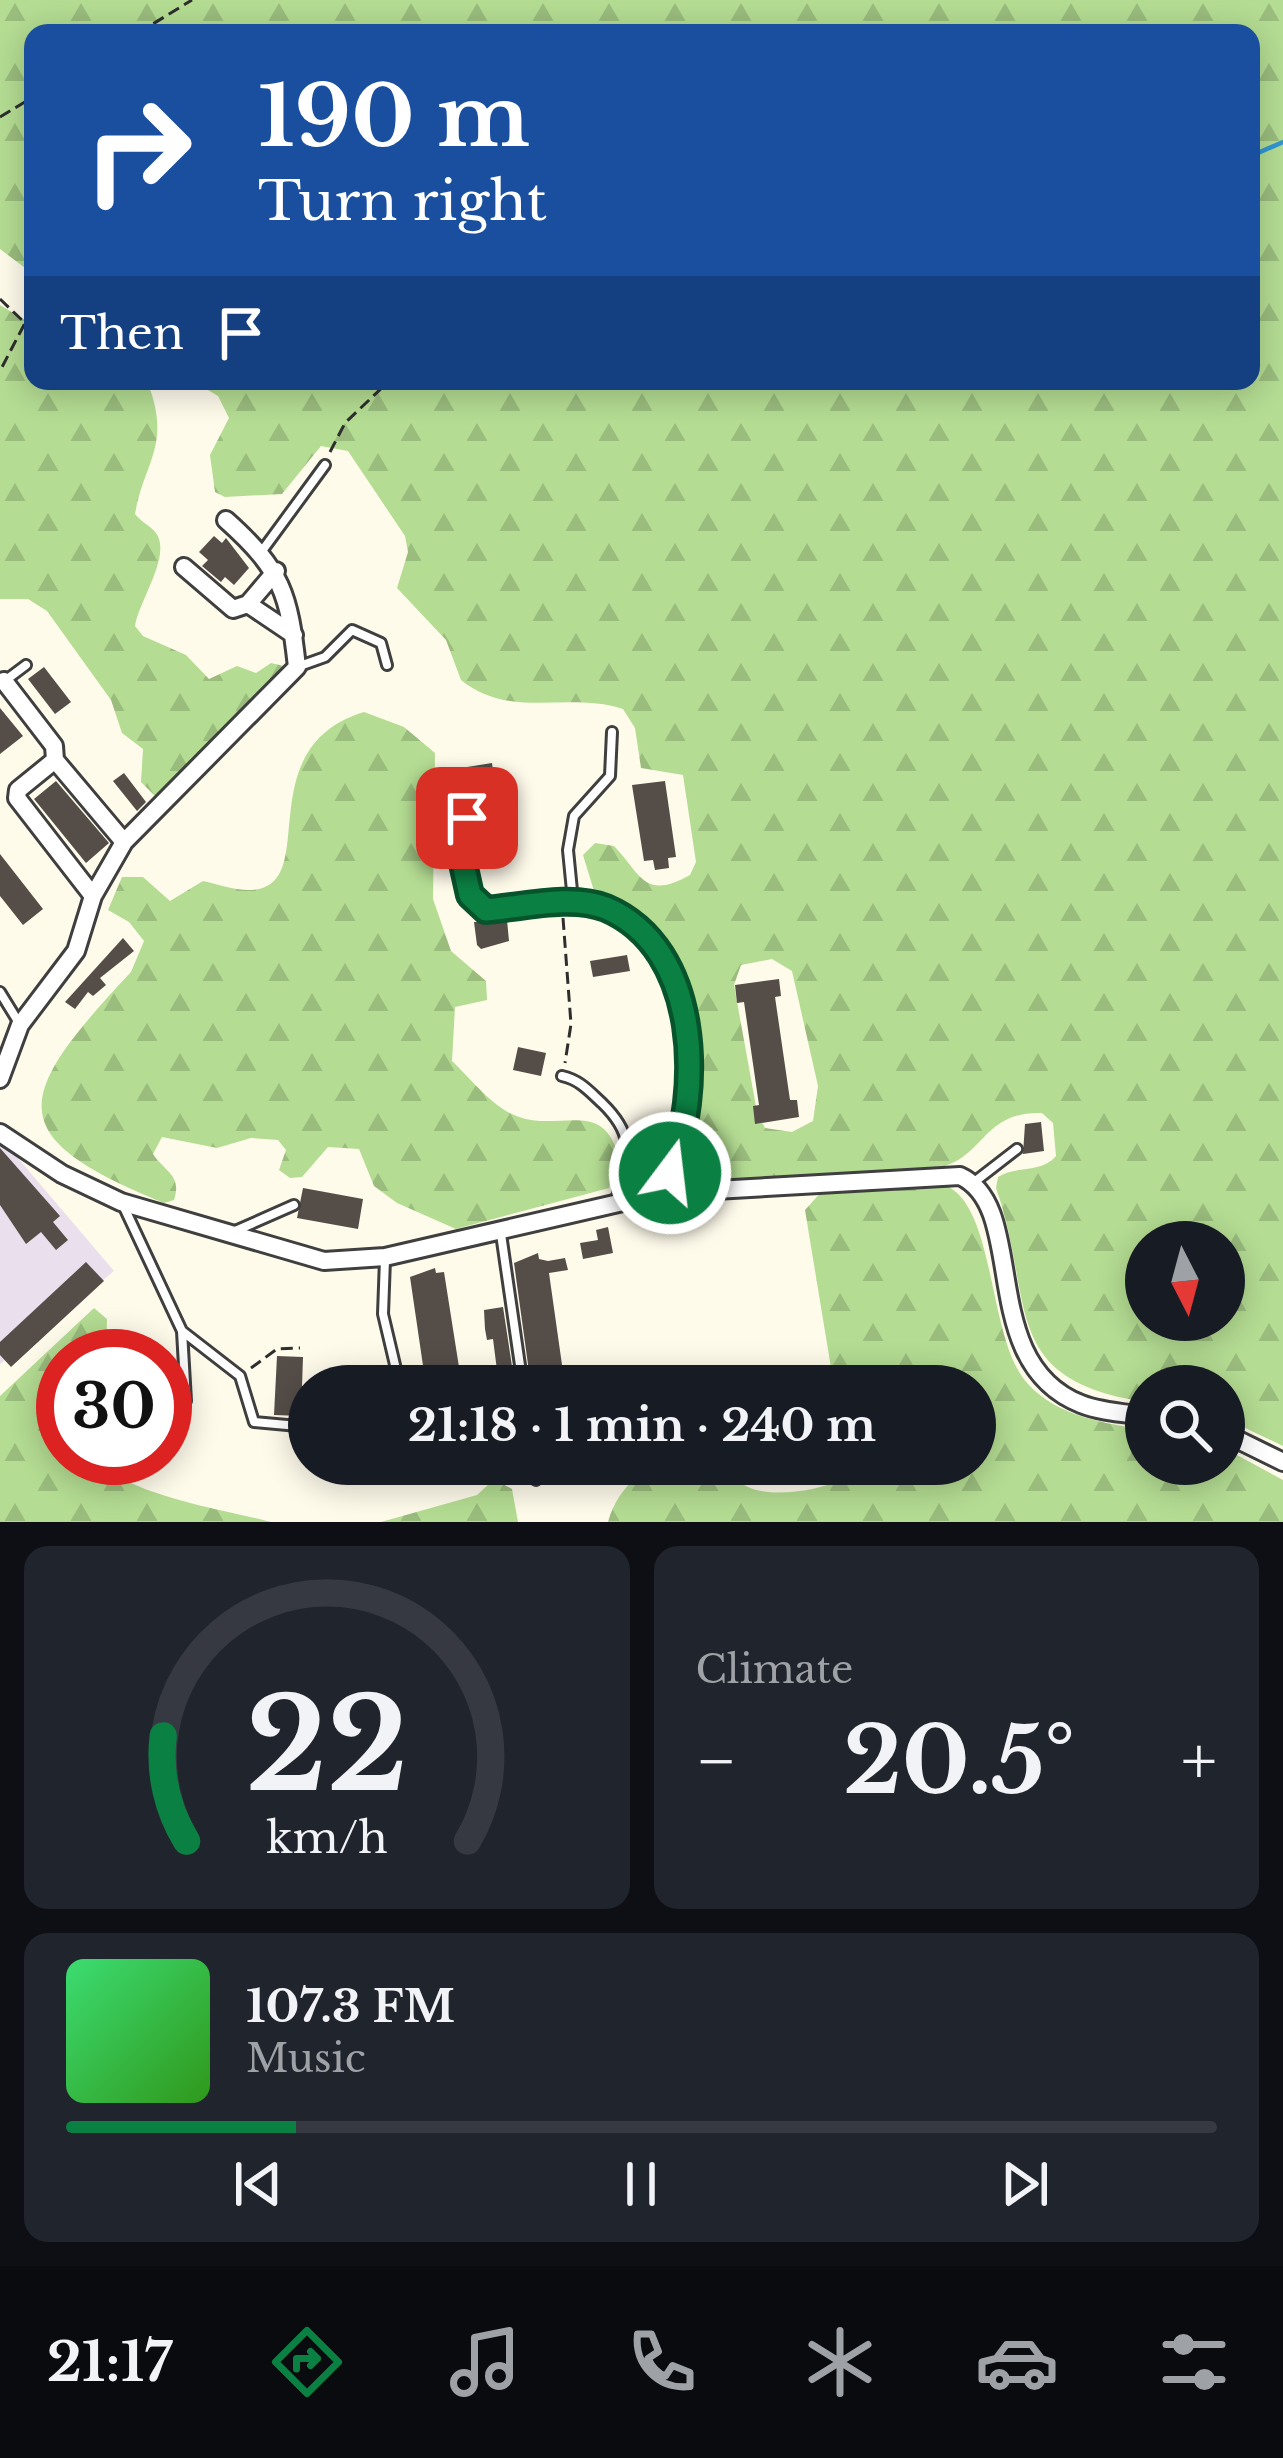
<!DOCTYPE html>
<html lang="en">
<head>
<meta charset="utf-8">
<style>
  :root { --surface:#171b24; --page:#20242c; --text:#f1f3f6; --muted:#9ea1a6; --line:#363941; --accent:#0b8043 }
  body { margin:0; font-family:"Libre Baskerville",serif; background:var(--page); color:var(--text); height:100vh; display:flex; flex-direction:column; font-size:45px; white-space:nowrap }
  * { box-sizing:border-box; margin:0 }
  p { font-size:39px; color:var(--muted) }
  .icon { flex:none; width:66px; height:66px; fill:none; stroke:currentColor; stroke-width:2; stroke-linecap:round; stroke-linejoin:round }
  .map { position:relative; height:1522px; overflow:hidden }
  .panel { display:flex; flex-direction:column; gap:24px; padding:24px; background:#0d0f14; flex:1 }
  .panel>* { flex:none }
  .guide { position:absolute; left:24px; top:24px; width:1236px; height:366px; border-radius:24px; box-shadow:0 6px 30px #0003; background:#1a4fa0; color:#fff; overflow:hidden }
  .needle { width:78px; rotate:174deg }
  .fabs { position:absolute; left:1125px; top:1221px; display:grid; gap:24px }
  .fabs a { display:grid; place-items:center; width:120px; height:120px; border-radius:50%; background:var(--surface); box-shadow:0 6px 30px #0003; font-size:60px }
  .speed { position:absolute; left:36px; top:1329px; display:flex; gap:24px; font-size:60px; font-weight:700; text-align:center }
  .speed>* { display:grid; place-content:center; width:156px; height:156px; border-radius:50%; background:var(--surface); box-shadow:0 6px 30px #0003; line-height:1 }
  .speed .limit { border:18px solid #d22; background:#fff; color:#111 }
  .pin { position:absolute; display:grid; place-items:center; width:102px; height:102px; color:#fff; margin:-51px; border-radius:24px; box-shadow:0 6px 18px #0006 }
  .me { position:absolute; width:132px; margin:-66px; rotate:15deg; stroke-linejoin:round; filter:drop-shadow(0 0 9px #0008) }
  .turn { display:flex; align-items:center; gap:42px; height:252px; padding:0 36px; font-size:54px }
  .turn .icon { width:156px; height:156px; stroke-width:2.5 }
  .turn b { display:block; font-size:84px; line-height:102px }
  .then { display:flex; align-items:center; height:114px; padding:0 36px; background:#0003; gap:24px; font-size:45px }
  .big { font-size:90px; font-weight:700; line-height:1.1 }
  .panel .card { flex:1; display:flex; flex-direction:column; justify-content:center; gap:18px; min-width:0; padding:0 42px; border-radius:24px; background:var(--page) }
  .panel .dial { align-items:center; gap:0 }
  .dial svg { height:312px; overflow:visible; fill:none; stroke:var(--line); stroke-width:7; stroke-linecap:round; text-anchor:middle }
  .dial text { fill:var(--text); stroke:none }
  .song { display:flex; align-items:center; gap:36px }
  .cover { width:144px; height:144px; border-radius:18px; background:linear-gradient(135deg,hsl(140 70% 55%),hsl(110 70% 35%)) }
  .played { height:12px; border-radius:6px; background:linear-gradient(90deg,var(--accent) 20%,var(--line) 20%) }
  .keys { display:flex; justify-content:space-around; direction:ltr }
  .heat { display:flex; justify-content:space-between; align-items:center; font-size:66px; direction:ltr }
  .panel .tiles { flex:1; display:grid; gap:24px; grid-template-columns:1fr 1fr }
  .card:last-child { grid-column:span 2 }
  .trip { position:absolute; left:288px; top:1365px; width:708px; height:120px; border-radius:60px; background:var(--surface); box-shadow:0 6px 30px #0003; font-weight:700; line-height:120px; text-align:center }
  .tabs { display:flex; height:192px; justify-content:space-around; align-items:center; background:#090b0e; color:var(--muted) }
  .tabs .icon { width:84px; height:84px }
  .tabs .on { color:var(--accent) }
  .tabs b { font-size:54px; color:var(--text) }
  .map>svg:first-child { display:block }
</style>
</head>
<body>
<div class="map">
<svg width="1283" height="1522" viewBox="0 0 1283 1522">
  <defs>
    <pattern id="forest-firs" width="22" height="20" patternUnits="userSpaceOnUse" patternTransform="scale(3)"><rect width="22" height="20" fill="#b4dc92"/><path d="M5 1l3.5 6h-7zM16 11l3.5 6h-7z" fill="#9abc7d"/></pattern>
  </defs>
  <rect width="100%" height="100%" fill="#fffbeb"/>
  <!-- industrial -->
  <path fill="#eadfec" d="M0,1137l114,134 -114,93z"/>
  <!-- forest -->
  <path fill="url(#forest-firs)" fill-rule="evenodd" d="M0,0h1283v1446l-59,-28v-32h-78v16c-149,-22 -110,-100 -150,-214l2,-11c19,-12 42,-3 58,-21l-3,-33 -11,-10c-60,-2 -57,45 -104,55l-232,13 -16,-4 -4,-10c32,-108 17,-223 -92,-276l-11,-36 12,-12 19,3c27,28 30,55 76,29l6,-13 -13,-87 -42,-7 -6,-40 -12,-19c-56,-18 -113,11 -162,-29l-15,-40 -49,-52 11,-36 -3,-16 -57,-85 -27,-5 -39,48 -57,3 -10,-5 -5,-37 19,-37 -11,-22 -25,-15h1058v-348h-1218v241l-33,-25zM772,959l20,12 26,115 -5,35 -21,11 -27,-4 -8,-16 -23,-127 7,-20zM1146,1242h78v78h-78z
    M0,305l33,20v56h104l13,8c20,57 -6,74 -15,125 6,8 16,12 21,19 16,22 -17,68 -21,93l8,10 43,19 23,24 28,-13 19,7 15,-10 13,3 -127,132 -16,-16 2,-33 -21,-16 -11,-33 -64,-89 -19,-12h-28z
    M364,712l40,15 31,26 -2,146 18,52 35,30 1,19 -32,7 -3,54c19,18 42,48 67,56 39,14 83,-17 98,35l-8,36 -153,41 -59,-26 -23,-17 -15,-37 -31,-2 -26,30 -12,1 -11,-8 7,-20 -8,-10 -27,-2 -34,10 -55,-11 -9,17c13,19 29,21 21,46l-10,3c-164,-67 -151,-105 -33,-231l13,-31 -15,-19 -21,-12 14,-33h21l27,24 33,-20c18,4 38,12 56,8 59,-13 -9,-142 105,-177z
    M938,1183c60,12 47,155 90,201 31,33 76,39 118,46v34h78v-16l59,32v42h-675c13,-45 52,-69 100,-58 16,4 27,17 40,23 24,11 69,4 92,-7l7,-16h128v-78h-141l-29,-176 18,-20z
    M94,1308l13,11 -1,37h-43v102h34c26,37 130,52 174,64h-271v-126z
    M501,1483l11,6 6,33h-137l96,-27 12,-11z"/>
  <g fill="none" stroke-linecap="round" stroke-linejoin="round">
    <!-- stream -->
    <path stroke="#3195d3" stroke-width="4.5" d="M1251,156l32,-14"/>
  </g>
  <!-- building -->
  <path fill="#554d48" d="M214,536l8,7 4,-5 23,30 -15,17 -9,-8 -4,5 -19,-16 6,-6 -9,-8z
    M44,667l27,35 -16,12 -27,-35z
    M0,708l23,28 -23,18z
    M492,763l5,39 -24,3 -6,-38z
    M124,773l22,29 -9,9 -24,-30z
    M56,781l53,62 -23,20 -52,-64z
    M665,781l11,76 -8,1 1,10 -14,2 -2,-10 -9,1 -12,-76z
    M0,854l43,55 -20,16 -23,-29z
    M507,920l2,21 -28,8 -4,-4 -3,-23z
    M123,938l11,13 -34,27 6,7 -13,11 -5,-4 -13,17 -10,-7z
    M627,955l3,16 -37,6 -3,-16z
    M779,979l2,17 -6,1 15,103h7l2,17 -44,7 -2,-18 6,-1 -15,-103 -7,1 -2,-18z
    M518,1047l28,6 -5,23 -28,-6z
    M1041,1122l3,29 -21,3 2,-30z
    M0,1148l60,68 -7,6 15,18 -12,10 -15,-18 -15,12 -26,-39z
    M303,1188l60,11 -5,30 -61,-11z
    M608,1227l5,26 -30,6 -3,-16 18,-3 -2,-10z
    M538,1253l1,6 9,2 17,-3 3,12 -19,3 16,113h-34l-17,-123z
    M86,1262l18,19 -93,86 -11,-12v-13z
    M435,1268l1,5 8,-1 18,114h-36l-16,-109z
    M503,1307l12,79h-16l-6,-47 -6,1 -2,-11 -1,-19z
    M277,1356l26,1 -2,59 -27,-1z"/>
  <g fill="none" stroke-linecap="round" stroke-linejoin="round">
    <!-- lane casing -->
    <g stroke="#3f3f3f" stroke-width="14">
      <path id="lane" d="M262,551l63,-86
        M297,667l28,-10 27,-27 29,13 6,22
        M6,680l20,-15
        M573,901l-5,-51 6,-34 36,-40 2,-44
        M0,992l19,31
        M562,1076c18,4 27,15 40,27 36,35 25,53 14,98
        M973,1183l44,-34
        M122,1203l60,128 4,70
        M233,1232l61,-27
        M501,1234l22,152
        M385,1259l-2,55 17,72
        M182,1331l58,45 14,46 55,5
        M329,1386v-4
        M534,1464l2,16"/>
    </g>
    <!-- street casing -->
    <g stroke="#3f3f3f" stroke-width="22">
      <path id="street" d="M184,567l49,42 15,-5 28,-33
        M248,604l46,31
        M4,681l50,65 1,14 69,82 -31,54 -76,-98 1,-8 37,-30
        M499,815l-32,3 -11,14 9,52 21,26c36,-3 87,-16 121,-1 106,47 88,198 55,284
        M124,842l173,-175c-8,-73 -15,-97 -71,-147
        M0,1079l20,-54 56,-74 17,-55
        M0,1133l62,41 59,28 203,59 61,-4 277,-64 298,-17c70,32 15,186 121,228 20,8 44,9 65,12
        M1224,1433l59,29"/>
    </g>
    <!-- path -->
    <path stroke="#2e2e2e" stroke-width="3" stroke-dasharray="12 6" stroke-linecap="butt" d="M138,33l54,-33
      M0,117l33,-20
      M0,299l25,24 -25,48
      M330,452l15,-29 44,-42
      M563,918l8,106 -6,39
      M251,1368l26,-19 23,-1"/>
    <!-- lane -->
    <use href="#lane" stroke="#fff" stroke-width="8"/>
    <!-- street -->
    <use href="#street" stroke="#fff" stroke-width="16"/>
  </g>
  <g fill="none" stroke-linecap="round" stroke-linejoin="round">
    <!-- route casing -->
    <g stroke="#07532c" stroke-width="30">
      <path id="route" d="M467,818l-11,14 14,63 16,15c36,-3 86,-16 120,-2 96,41 96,184 64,265"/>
    </g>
    <!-- route -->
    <use href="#route" stroke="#0b8043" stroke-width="21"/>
  </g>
</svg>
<div class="fabs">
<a><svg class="needle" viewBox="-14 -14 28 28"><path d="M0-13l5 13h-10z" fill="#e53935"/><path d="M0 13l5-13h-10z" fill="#9ea1a6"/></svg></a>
<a><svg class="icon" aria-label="search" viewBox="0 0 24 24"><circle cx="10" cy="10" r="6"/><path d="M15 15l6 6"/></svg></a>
</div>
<div class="speed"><div class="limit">30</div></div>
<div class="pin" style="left:467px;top:818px;background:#d93025"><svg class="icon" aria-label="arrive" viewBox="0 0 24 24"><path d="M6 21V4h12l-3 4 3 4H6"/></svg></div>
<svg class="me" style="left:670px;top:1173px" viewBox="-20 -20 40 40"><circle r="17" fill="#0b8043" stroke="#fff" stroke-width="3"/><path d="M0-11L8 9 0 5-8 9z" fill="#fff"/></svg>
<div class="trip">21:18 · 1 min · 240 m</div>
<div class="guide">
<div class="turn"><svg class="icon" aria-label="right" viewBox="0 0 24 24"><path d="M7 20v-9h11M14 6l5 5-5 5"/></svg><div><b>190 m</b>Turn right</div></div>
<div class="then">Then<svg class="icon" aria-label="arrive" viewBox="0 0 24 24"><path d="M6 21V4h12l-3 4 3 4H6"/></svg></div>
</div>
</div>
<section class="panel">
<div class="tiles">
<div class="card dial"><svg viewBox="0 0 100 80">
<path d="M14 69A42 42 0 1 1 86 69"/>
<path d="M14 69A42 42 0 0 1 8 42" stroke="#0b8043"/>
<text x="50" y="56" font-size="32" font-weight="700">22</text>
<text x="50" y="72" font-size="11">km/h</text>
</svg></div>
<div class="card"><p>Climate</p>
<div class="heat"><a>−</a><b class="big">20.5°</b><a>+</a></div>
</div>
<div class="card">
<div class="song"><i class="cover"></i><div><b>107.3 FM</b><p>Music</p></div></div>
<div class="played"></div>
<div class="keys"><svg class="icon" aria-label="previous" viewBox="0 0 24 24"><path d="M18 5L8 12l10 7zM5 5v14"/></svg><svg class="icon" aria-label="pause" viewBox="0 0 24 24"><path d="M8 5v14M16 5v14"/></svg><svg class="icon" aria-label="next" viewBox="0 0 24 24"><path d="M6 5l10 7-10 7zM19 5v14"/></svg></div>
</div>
</div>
</section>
<nav class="tabs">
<b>21:17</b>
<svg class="icon on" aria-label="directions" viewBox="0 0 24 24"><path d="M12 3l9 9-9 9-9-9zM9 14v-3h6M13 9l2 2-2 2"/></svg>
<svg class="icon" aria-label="music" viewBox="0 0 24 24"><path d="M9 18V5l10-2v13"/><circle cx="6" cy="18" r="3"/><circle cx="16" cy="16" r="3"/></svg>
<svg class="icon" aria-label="phone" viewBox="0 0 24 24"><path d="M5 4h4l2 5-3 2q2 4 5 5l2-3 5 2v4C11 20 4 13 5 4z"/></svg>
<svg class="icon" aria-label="climate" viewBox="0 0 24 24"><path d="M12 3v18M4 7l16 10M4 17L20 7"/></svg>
<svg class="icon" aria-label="car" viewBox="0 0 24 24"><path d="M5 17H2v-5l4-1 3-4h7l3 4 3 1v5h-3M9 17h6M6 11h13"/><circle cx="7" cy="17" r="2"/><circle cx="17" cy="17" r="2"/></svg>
<svg class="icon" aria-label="filters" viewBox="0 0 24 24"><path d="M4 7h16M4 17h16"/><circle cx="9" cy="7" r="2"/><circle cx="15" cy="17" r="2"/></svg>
</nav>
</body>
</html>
